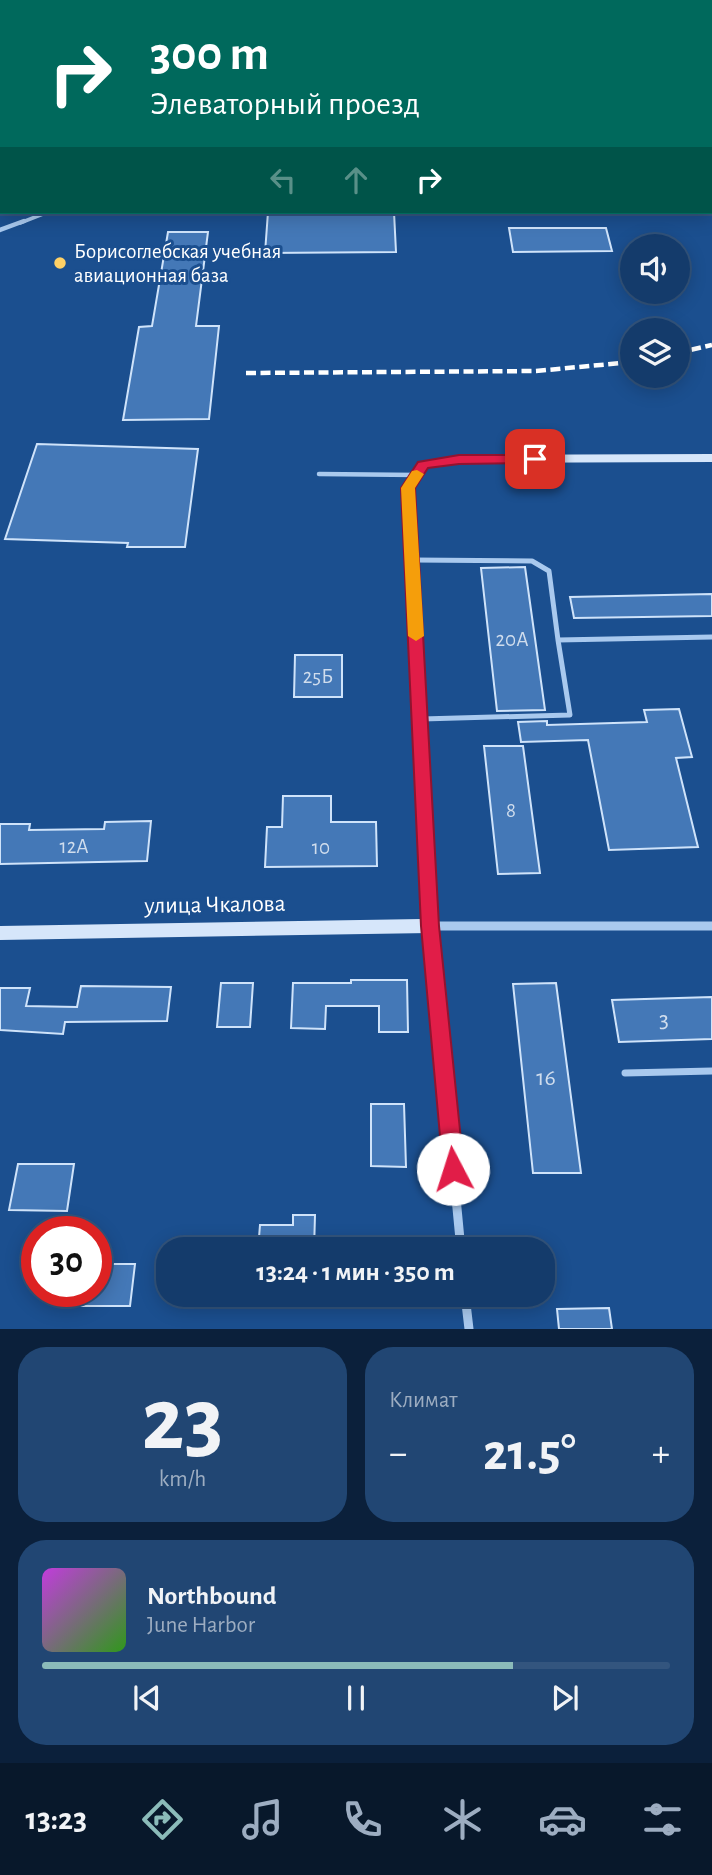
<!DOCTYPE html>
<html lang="ru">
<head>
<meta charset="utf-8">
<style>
  :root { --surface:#143b6b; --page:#214673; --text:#f1f3f6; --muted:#9dadc1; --line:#33557e; --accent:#8bbbb9 }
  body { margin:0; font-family:"Alegreya Sans",sans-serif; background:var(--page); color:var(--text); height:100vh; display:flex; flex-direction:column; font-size:26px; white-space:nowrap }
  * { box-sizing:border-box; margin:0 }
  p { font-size:23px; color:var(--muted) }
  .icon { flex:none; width:38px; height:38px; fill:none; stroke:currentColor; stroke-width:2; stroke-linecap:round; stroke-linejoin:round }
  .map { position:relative; height:1329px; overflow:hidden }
  .details { display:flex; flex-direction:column; gap:18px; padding:18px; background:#0b203b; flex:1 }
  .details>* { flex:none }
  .guide { position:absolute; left:0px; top:0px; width:712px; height:214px; box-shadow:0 4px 18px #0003,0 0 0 2px var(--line); background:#00695c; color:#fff; overflow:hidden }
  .tools { position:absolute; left:620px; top:234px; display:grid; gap:14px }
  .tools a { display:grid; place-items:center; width:70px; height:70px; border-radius:50%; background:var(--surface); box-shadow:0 4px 18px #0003,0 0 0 2px var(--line); font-size:35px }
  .speed { position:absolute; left:21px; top:1216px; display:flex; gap:14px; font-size:35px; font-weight:700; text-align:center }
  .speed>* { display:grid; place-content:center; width:91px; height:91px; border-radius:50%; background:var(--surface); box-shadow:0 4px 18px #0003,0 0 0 2px var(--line); line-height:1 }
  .speed .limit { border:10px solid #d22; background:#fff; color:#111 }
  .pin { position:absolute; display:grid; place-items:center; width:60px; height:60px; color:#fff; margin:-30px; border-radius:14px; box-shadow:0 4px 10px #0006 }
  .me { position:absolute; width:77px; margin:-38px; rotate:355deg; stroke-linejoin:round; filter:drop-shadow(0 0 5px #0008) }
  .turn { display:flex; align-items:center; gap:24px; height:147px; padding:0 35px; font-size:32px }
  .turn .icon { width:91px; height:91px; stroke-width:2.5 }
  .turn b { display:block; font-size:49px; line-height:60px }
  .lanes { display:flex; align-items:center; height:66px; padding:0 35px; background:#0003; justify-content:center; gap:35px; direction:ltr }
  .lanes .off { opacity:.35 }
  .big { font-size:52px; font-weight:700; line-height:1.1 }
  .details .widget { flex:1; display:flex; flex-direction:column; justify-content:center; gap:10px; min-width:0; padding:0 24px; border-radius:28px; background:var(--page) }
  .details .dial { align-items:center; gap:0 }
  .dial b { font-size:91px; line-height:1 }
  .song { display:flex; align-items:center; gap:21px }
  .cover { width:84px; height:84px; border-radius:10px; background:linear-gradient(135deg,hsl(290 70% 55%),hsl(110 70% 35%)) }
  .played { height:7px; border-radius:4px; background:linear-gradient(90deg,var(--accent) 75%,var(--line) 75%) }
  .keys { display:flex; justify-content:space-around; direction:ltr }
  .heat { display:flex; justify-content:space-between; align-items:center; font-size:38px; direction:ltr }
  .details .tiles { flex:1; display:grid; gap:18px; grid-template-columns:1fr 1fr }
  .widget:last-child { grid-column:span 2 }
  .trip { position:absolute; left:156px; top:1237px; width:399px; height:70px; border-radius:28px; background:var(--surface); box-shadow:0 4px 18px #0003,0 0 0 2px var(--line); font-weight:700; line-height:70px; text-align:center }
  .tab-bar { display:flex; height:112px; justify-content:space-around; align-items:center; background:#08182b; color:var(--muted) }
  .tab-bar .icon { width:49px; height:49px }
  .tab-bar .current { color:var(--accent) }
  .tab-bar b { font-size:32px; color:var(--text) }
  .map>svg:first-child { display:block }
</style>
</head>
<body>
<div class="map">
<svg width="712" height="1329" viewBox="0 0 712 1329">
  <rect width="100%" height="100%" fill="#1b4f8f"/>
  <!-- building -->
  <path fill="#4478b7" stroke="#cfe3fa" stroke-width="2" d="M268,212h126l2,40 -131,1z
    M509,228h97l6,23 -99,1z
    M168,232h40l-12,94h23l-10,93 -86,1 16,-93 13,-1z
    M37,444l161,5 -13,98h-58l1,-4 -123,-4z
    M525,567l20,143 -48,1 -16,-143z
    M712,594v22l-138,2 -4,-21z
    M295,655h47v42h-48z
    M679,709l13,48 -16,1 22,89 -89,3 -21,-110 -67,2 -3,-20 29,-1v4l100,-3 -3,-12z
    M484,746h39l17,127 -42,1z
    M283,796h48v26h45l1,44 -112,1 2,-40h15z
    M151,821l-4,40 -147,3v-40h30l-1,6 75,-1 1,-7z
    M351,980h56l1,52h-29v-26h-53l-1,23 -34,-1 2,-45h58z
    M221,983h32l-3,44h-33z
    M556,983l25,190h-48l-20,-189z
    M81,986l90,1 -4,34 -102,1 -2,12 -63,-4v-42h30l-4,18 51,1z
    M712,997v42l-93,3 -7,-42z
    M371,1104h33l2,63 -35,-1z
    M18,1164h56l-7,47 -58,-1z
    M293,1215h22l-1,35h-56l2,-25h33z
    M96,1264h39l-5,42h-51l2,-14h15z
    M609,1308l3,21h-53l-2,-20z"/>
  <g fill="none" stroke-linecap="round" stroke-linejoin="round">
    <!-- lane-far3 -->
    <path stroke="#a9c9ee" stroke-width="3.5" d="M20,223l28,-11"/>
    <!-- lane-far2 -->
    <path stroke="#a9c9ee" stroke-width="4.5" d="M0,230l24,-9
      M319,474l98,1"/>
    <!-- lane-far1 -->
    <path stroke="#a9c9ee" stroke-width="5" d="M414,560l118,1 17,10 9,69
      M422,719l148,-4 -12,-75 154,-3"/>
    <!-- lane -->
    <path stroke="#a9c9ee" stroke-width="7" d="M625,1073l87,-2"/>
    <!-- street -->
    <path stroke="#a9c9ee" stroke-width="9" d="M461,1250l-31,-324h282
      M465,1295l4,34"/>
    <!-- secondary -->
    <path fill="#d6e6fa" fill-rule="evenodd" d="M671,0h8l1,2h-8z
      M710,63h2v6h-2z
      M712,454v8l-253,1 -32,5 -13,20 24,438 -2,5 -6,2 -430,7v-14l421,-7 -19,-431 17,-26 40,-7z"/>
    <!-- rail -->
    <path stroke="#fff" stroke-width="4.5" stroke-dasharray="10 4.5" stroke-linecap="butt" d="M677,353l35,-8
      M246,373l290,-2 96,-9"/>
  </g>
  <!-- route -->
  <path fill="#e11d48" stroke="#92132f" stroke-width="2" d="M459,455h76l6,4 -6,4 -76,1 -31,4 -13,20 24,438 25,243 -3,7 -8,3 -7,-3 -3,-7 -22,-243 -20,-438 17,-26z"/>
  <!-- slow -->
  <path fill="#f59e0b" d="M417,470l7,4 -9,14 9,148 -8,5 -8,-5 -7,-148 11,-17z"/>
  <!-- markers -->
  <circle fill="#ffd166" stroke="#1b4f8f" stroke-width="2.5" cx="60" cy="263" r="7"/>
  <g text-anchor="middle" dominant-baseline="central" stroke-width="6" stroke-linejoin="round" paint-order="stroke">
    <!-- far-poi labels -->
    <g font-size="21" fill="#fff" stroke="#1b4f8f" text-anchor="start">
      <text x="74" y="251">Борисоглебская учебная<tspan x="74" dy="24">авиационная база</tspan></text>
    </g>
    <!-- number labels -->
    <g font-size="21" fill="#d0dded">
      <text x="512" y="639">20А</text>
      <text x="318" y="676">25Б</text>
      <text x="511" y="810">8</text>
      <text x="74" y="846">12А</text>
      <text x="321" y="847">10</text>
    </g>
    <!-- street labels -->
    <g font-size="24" fill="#fff" stroke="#1b4f8f">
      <text transform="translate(215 905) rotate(-1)">улица Чкалова</text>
    </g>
    <!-- near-number labels -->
    <g font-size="24" fill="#d0dded">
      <text x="664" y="1020">3</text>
      <text x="546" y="1078">16</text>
    </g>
  </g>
</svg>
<div class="tools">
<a><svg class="icon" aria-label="sound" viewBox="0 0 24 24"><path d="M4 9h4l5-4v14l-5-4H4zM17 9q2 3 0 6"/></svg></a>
<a><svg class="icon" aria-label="layers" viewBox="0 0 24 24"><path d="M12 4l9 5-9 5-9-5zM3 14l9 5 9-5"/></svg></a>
</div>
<div class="speed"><div class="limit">30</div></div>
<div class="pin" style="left:535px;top:459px;background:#d93025"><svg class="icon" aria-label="arrive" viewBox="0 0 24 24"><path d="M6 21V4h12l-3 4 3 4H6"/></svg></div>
<svg class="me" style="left:453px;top:1169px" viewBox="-20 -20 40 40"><circle r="19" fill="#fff"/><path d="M0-13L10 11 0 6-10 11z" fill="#e11d48"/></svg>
<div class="trip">13:24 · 1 мин · 350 m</div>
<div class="guide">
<div class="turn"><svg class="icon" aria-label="right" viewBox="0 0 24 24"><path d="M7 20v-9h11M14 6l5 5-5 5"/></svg><div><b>300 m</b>Элеваторный проезд</div></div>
<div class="lanes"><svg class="icon off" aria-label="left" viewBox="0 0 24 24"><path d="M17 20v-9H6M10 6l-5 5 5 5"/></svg><svg class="icon off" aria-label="ahead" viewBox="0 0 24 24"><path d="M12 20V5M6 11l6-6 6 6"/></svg><svg class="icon" aria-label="right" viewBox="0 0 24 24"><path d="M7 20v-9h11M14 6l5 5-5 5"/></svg></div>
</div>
</div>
<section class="details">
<div class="tiles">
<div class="widget dial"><b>23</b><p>km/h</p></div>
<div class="widget"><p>Климат</p>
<div class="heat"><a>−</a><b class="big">21.5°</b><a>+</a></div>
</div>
<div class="widget">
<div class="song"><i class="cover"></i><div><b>Northbound</b><p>June Harbor</p></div></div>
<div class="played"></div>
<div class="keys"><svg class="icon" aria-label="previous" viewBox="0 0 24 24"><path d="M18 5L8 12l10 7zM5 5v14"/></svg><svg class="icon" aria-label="pause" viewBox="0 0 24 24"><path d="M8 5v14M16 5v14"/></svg><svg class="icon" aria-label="next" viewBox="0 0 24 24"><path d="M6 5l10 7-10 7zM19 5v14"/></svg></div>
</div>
</div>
</section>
<nav class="tab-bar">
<b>13:23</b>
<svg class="icon current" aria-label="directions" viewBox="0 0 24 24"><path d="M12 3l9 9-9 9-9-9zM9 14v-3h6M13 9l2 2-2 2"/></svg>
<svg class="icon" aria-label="music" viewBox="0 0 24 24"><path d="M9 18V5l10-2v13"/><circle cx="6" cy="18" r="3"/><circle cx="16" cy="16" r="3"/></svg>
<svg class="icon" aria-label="phone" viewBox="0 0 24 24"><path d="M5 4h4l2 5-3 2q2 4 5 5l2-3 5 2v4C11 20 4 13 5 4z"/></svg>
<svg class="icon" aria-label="climate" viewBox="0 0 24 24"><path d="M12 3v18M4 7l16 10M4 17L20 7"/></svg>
<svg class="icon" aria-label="car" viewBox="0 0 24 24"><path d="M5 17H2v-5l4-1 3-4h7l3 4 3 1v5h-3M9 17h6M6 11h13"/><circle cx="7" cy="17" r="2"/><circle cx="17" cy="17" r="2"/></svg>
<svg class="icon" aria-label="filters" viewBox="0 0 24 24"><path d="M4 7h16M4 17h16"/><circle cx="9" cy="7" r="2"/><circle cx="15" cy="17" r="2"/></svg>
</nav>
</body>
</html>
